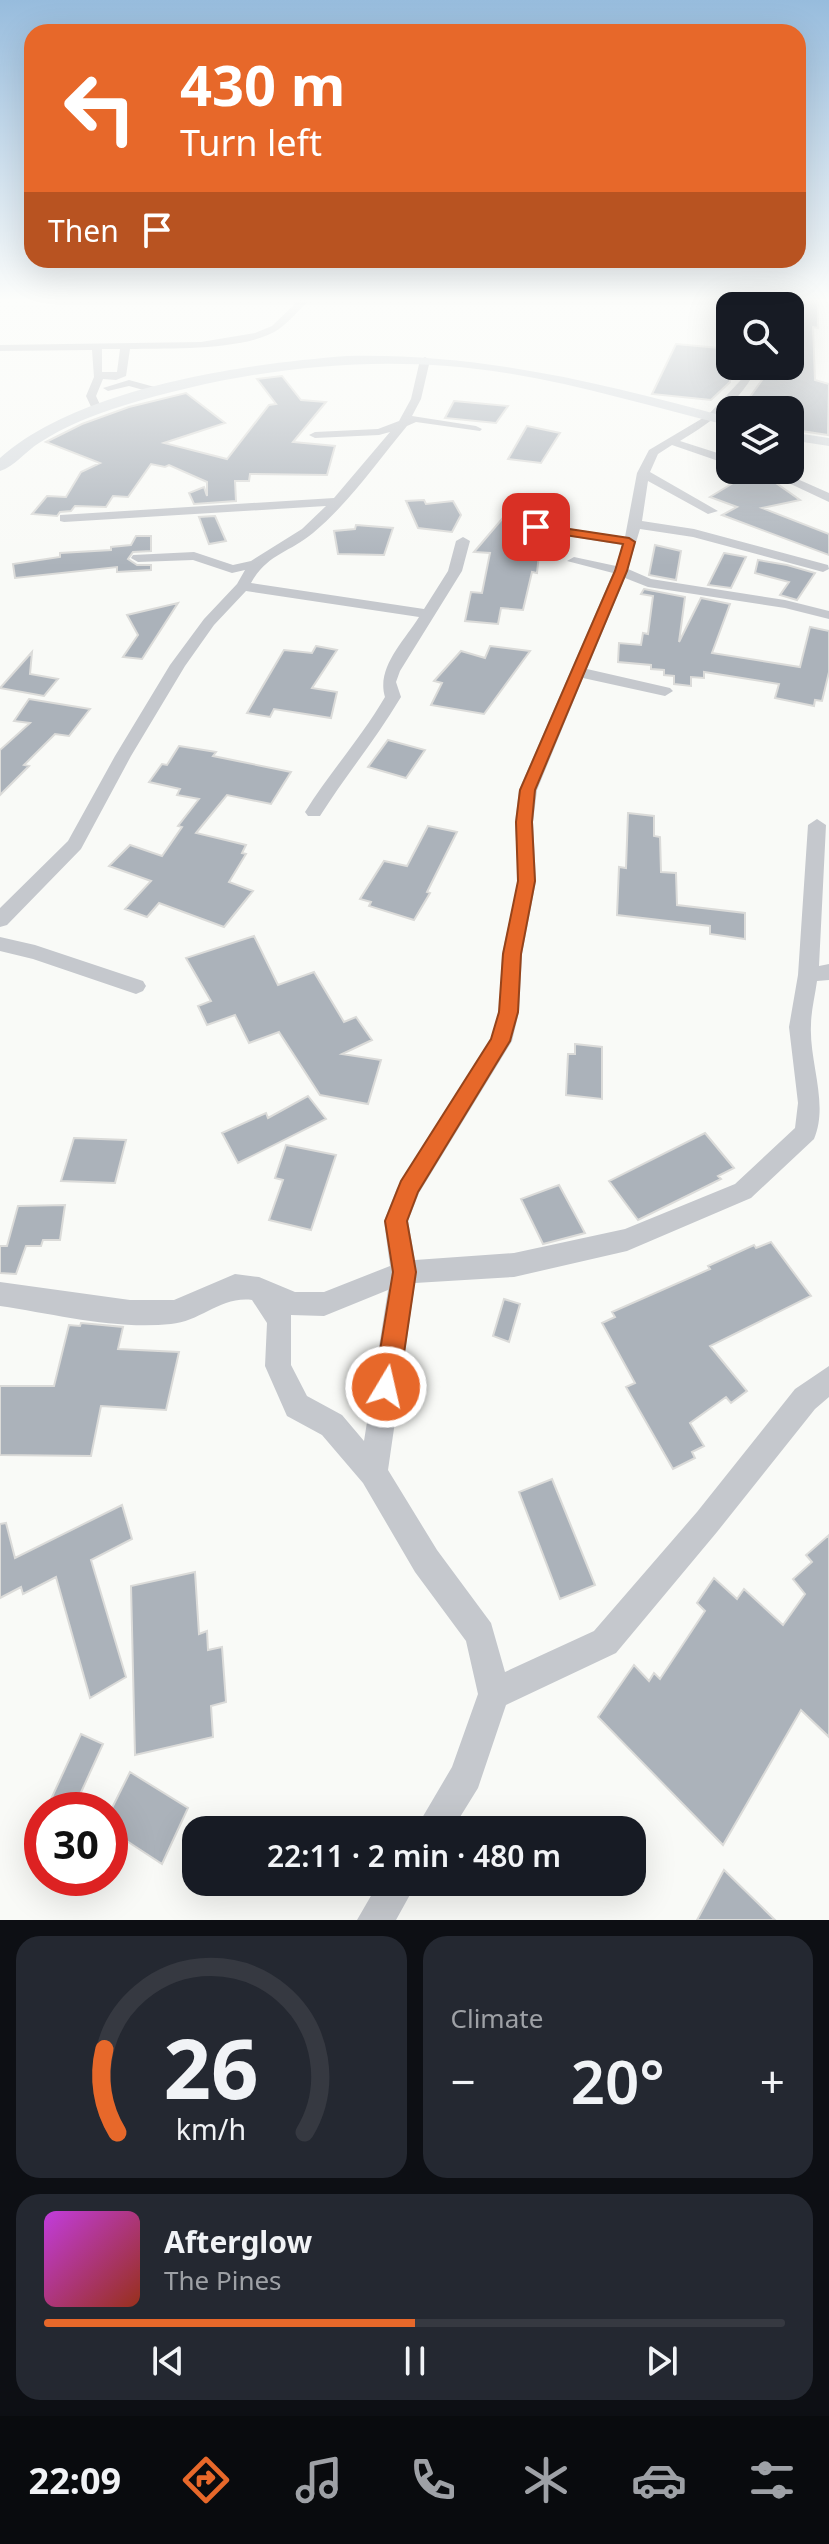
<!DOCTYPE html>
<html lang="en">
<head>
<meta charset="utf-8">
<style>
  :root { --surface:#171b24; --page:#242831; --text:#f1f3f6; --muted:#9ea1a6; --line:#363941; --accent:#e7682a }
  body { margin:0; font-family:"Noto Sans",sans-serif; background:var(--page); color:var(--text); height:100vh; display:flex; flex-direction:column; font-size:30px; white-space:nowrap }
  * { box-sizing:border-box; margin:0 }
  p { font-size:26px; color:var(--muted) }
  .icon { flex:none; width:44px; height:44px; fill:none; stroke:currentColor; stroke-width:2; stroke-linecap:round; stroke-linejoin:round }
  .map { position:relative; height:1920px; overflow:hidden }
  .sheet { display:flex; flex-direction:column; gap:16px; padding:16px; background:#0d0f14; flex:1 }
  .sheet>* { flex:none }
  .guide { position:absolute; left:24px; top:24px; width:782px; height:244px; border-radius:24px; box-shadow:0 8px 32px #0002; background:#e7682a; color:#fff; overflow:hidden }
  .fabs { position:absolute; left:716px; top:292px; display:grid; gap:16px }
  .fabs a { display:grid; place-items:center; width:88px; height:88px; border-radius:16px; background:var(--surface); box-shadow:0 8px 32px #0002; font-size:40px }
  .speed { position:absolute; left:24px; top:1792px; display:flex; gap:16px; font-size:40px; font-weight:700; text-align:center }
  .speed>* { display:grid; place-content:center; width:104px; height:104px; border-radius:50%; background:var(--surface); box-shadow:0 8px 32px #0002; line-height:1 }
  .speed .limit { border:12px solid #d22; background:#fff; color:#111 }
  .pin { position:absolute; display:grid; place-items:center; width:68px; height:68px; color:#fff; margin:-34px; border-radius:16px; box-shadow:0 4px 12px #0006 }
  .me { position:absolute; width:88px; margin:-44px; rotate:9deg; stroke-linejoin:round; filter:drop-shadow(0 0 6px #0008) }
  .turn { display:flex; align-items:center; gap:28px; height:168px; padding:0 24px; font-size:36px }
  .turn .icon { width:104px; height:104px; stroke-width:2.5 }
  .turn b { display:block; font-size:56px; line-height:68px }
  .then { display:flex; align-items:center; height:76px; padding:0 24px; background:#0003; gap:16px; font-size:30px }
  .big { font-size:60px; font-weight:600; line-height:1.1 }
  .sheet .widget { flex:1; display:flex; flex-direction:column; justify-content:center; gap:12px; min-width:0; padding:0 28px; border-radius:24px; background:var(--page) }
  .sheet .dial { align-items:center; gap:0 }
  .dial svg { height:208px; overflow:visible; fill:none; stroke:var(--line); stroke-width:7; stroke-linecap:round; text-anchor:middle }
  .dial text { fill:var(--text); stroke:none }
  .song { display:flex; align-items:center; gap:24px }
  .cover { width:96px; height:96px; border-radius:12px; background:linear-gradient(135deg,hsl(290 70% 55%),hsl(10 70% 35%)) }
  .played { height:8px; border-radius:4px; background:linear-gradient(90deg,var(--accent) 50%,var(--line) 50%) }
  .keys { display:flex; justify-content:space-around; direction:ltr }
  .heat { display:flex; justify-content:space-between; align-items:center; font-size:44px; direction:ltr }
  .sheet .tiles { flex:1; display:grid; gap:16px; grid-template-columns:1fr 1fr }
  .widget:last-child { grid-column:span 2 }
  .trip { position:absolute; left:182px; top:1816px; width:464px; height:80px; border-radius:24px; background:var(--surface); box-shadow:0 8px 32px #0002; font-weight:600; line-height:80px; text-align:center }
  .tab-bar { display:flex; height:128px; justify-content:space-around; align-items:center; background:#090b0e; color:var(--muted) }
  .tab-bar .icon { width:56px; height:56px }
  .tab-bar .current { color:var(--accent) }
  .tab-bar b { font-size:36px; color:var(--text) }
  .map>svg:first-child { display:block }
</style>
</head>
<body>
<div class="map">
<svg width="829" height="1920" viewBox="0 0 829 1920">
  <rect width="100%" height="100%" fill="#f9faf7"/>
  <!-- building -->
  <path fill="#abb2ba" stroke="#dbdbd9" stroke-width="2" d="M796,298h22v30l-5,-1 2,53 14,4 -1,51 -33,-5 -5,-6v-15l-43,-8 25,-35h18v-27l6,-9 -6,-5v-18l7,1z
    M676,344l54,5v33l-19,18 -59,-6z
    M282,376l19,24 25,2 -33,40 42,4 -8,29 -77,-1 -1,7h-14l1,20 -42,3 -5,-11 15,-6 3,9v-14l-38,-17 -4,2 -14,-3 -23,33 -15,-1 -7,11 -31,-1 -4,5 -11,1 -3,4 -25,-2 15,-18 19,1 15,-25 19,-9 -54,-21 36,-18 47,-17 57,-14 39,30 -61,20 63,16 42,-54 7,-1 -19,-25z
    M454,401l54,5 -12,17 -51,-5z
    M527,426l33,7 -19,30 -33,-4z
    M748,474l25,7 27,19 -38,8 67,26v21l-107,-40 15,-8 -27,-10z
    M519,499l18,1 -2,16 -12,15 18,4 -4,38 -5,-1 -9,38 -22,-2 -3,16 -33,-3 6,-29 11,1 8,-40 -16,-1z
    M424,500l2,4 27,-3 8,14 -9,17 -34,-4 -12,-27z
    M215,516l11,25 -17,3 -10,-27z
    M356,525l37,3 -9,27 -46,-1 -4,-23 21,-2z
    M136,536h15v15l-18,1 -5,7 9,6h14v5l-34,2v-5l-102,11 -2,-14 47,-7v-4l51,-3v-3l20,-2z
    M655,545l26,6 -5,29 -27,-5z
    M724,553l22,4 -15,31 -23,-3z
    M758,560l29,5 28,8 -18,27 -17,-5 9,-13 -34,-9z
    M644,589l41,8 -6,45 22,-44 29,6 -18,49 88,14 10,-40 19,4v41l-7,29 -7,-1 -1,6 -39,-8 4,-14 -75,-12v6l-13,-1v9l-17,-2v-8l-10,-1v-5l-13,-1v-4l-33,-3 1,-19 22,2 2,-12 5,1 5,-38 -12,-2z
    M178,603l-36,56 -19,-2 15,-22 -11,-20z
    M316,646l21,4 -25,38 25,4 -6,26 -57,-9 -4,8 -23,-4 37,-63 28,3z
    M490,646l40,5 -46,63 -53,-9 11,-22 -8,-2 27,-30 24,7z
    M32,652l-2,22 28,5 -14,17 -44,-8z
    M29,699l61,10 -21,27 -14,-2 -31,31 5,1 -29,29v-45l30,-27 -16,-2z
    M388,740l37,10 -19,28 -38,-11z
    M179,746l37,6 -3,4 78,16 -20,32 -44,-9 -31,38 50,12 -4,8 4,1 -17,28 24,9 -29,36 -65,-24 -12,14 -22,-8 26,-28 -42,-15 21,-21 32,11 20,-29 -4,-1 21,-27 -22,-4 3,-6 -31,-7 13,-18 5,1z
    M628,813l26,3v20l6,1 1,35 15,1 1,32 68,8v26l-35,-5v-8l-93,-11 2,-48 7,1z
    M428,826l29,6 -30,60 3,1 -16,27 -45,-14 2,-4 -11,-3 24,-38 23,5z
    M254,936l24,49 36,-13 30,50 12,-5 16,23 -30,14 39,6 -13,44 -48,-9 -41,-63 -30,11 -14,-28 -28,10 -9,-19 13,-5 -25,-43z
    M575,1044l27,3v52l-36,-4 2,-41h7z
    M308,1096l18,23 -88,44 -16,-30 44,-20 2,5z
    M705,1133l29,35 -16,8 3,3 -83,41 -29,-39z
    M74,1138l52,2 -11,43 -54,-2z
    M286,1145l50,10 -25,75 -42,-10 14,-40 -8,-2z
    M559,1185l26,48 -42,11 -22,-45z
    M65,1205l-5,35h-17l-2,6h-15l-10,28 -16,-1v-27h7l11,-40z
    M771,1242l40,54 -101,50 37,45 -16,12 -5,-6 -36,26 14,23 -12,6 3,6 -22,11 -47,-82 9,-4 -33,-60 13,-6 -3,-5 98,-43 -2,-3 46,-21 2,3z
    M504,1299l16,5 -11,38 -16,-6z
    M81,1323l42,4 -5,22 61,3 -13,58 -65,-4 -10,50 -91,-1v-69h54l15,-61 11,1z
    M552,1479l43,106 -35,14 -41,-107z
    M122,1505l10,34 -41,21 35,117 -36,21 -34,-121 -33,17 -2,-7 -21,11v-74l6,-1 9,35z
    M829,1535v202l-28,-27 -78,135 -125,-128 36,-52 15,16 5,-8 6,6 45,-68 -8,-8 17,-25 23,21 7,-10 39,36 22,-31 -12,-15 19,-17 -6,-7z
    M195,1572l4,62 8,-3 1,19 14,-3 4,55 -15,4 2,31 -78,18 -4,-169z
    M81,1734l22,10 -30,66h-27z
    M130,1772l58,36 -26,56 -52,-34v-18z
    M724,1870l51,50h-78z"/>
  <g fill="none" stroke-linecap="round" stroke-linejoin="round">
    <!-- minor -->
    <path fill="#c5c8cd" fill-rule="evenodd" d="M301,298h10c-10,10 -21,23 -32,31 -31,22 -112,19 -149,20l-4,27 -10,4 -13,-1 -7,17 6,13 -5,3 -4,-1 -7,-15 8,-19 -2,-27 -92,1v-6l201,-3 54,-9 17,-7zM102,349h18l-3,23h-15z
      M763,298h8l2,8h-10z
      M425,357l5,3 -9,39 -9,17 64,10 6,3 -2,2 -64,-9 -9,4c-30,36 -58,77 -94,107 -24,20 -46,21 -62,50l173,26 24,-38 8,-30 7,-4 7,4 -8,30 -62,100 -4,11 5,15c-25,42 -55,78 -81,119h-12l-3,-4c25,-40 56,-74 80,-115 -9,-29 19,-56 34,-80l-173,-26 -32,34 -29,41 -54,90 -50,93 -74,76 -7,2v-19l68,-67 47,-85 55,-91 34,-46 33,-35 8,-14 -13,3 -39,-13 -55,2 -7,-4 2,-3 61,-3 39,13 18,-4 51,-32 24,-23 -262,16 -4,-1v-6l274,-17 56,-66 -11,3 -64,3 -6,-3 6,-3 63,-3 21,-8 12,-22 9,-39z
      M748,366h10c-17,35 -45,55 -78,75l50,16v8l-58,-20 -14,9 -8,18 68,39 -10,3 -60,-33 -6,40 52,8 134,36 1,4 -6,3 -130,-35 -53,-8 -12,40 23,10 134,21 44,11v8l-44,-11 -137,-21 -23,-9 -38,91 83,19 3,3 -8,5 -82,-18 -46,112 -4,32 3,59 -14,73 -3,58 -7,29 -93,152 -11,28 7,39 99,-7 111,-24 110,-45 60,-56 3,-25 -9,-76 9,-52 10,-150 9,-6 9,6 -7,141 10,-2v16l-12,1c-2,15 -6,30 -6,44 -2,37 18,79 3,114l-63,59 -124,53 -113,26 -99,6 -27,187 49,80 54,73 14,49 89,-41 103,-119 98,-123 34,-23v31l-14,12 -98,123 -101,121 -110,52 -28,83 -26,42h-37l37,-63 26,-73 -12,-53 -51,-69 -52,-89 -41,-48 -35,-19 -22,-50 2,-43 -15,-23c-31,-4 -52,22 -81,24 -56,6 -116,-10 -171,-18v-24l130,18h44l61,-26 24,3 36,15h29l66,-26 -6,-45 13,-33 94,-149 8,-27 3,-58 16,-73 -3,-59 4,-32 94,-217 -46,-12 7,-4 42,9 6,-21 -86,-14 -6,-4 6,-4 89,14 12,-64 12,-23 59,-35 32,-34zM388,1290l-24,151 -22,-26 -35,-19 -16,-31v-50l33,1z
      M129,380l33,9 1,2 -5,3 -29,-8 -21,5 -5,-3z
      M761,470h16l52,23v9z
      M0,937l35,8 108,36 3,5 -3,5 -7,3 -103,-35 -33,-8z
      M379,1882h38l-21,38h-39z"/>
    <!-- major -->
    <path fill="#d8dce0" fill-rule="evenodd" d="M347,356c132,-3 256,27 383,62v8c-75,-18 -148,-41 -224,-53 -129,-21 -260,-5 -384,33 -29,9 -57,20 -83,37 -13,8 -25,24 -39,28v-13c80,-71 243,-94 347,-102z
      M790,432l39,6v8l-39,-6z"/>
  </g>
  <!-- sky -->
  <linearGradient id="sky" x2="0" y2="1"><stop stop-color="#97bcdd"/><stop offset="0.53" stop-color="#fcfdfb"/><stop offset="1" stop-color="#fcfdfb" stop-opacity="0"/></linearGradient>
  <rect width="829" height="566" fill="url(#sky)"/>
  <!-- route -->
  <path fill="#e7682a" stroke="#96441b" stroke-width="2" d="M536,524l93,14 6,4 -8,29 -92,219 -3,32 3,59 -14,73 -3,58 -8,29 -92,151 -11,29 9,51 -17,115 -4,9 -9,3 -8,-3 -4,-9 19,-115 -8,-51 16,-40 90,-142 8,-27 4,-58 15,-73 -2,-59 4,-32 95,-219 8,-27 -91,-14v-5z"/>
</svg>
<div class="fabs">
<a><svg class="icon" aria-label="search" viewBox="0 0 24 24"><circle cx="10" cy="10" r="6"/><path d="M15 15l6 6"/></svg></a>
<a><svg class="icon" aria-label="layers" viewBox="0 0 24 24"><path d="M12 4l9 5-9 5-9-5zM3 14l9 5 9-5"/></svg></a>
</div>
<div class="speed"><div class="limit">30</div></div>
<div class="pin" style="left:536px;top:527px;background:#d93025"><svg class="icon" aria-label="arrive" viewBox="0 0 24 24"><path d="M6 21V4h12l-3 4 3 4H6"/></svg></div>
<svg class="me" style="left:386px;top:1387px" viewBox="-20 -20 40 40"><circle r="17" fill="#e7682a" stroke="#fff" stroke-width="3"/><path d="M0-11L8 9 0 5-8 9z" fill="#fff"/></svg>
<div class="trip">22:11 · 2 min · 480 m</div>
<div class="guide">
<div class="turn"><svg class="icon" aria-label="left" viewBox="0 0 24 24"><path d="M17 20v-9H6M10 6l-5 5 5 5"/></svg><div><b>430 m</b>Turn left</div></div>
<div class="then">Then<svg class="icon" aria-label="arrive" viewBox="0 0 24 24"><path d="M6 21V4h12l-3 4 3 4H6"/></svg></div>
</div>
</div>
<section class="sheet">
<div class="tiles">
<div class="widget dial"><svg viewBox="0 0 100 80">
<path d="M14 69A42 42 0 1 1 86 69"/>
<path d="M14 69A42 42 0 0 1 9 37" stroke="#e7682a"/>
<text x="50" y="56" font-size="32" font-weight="700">26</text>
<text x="50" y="72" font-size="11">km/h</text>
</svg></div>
<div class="widget"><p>Climate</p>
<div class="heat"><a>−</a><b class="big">20°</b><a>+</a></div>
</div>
<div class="widget">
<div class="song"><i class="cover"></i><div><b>Afterglow</b><p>The Pines</p></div></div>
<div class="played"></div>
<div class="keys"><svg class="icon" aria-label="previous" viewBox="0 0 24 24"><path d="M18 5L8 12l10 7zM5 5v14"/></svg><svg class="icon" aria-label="pause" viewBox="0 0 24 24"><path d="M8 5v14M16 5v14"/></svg><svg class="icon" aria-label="next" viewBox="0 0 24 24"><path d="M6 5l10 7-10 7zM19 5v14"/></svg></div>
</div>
</div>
</section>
<nav class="tab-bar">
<b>22:09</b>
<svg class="icon current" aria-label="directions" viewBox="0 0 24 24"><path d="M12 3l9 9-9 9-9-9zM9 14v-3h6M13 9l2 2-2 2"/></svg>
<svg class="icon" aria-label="music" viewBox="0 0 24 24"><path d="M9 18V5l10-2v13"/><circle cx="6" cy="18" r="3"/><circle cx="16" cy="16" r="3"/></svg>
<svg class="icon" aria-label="phone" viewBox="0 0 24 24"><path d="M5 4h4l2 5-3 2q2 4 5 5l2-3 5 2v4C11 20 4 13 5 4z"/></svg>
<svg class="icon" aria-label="climate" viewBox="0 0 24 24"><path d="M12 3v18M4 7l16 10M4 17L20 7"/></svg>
<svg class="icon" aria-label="car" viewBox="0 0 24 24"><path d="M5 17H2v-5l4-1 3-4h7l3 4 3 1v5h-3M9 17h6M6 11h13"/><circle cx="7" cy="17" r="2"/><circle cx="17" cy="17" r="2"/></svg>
<svg class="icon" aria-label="filters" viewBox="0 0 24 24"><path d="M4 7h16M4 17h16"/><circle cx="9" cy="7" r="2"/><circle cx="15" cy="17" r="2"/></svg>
</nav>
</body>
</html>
